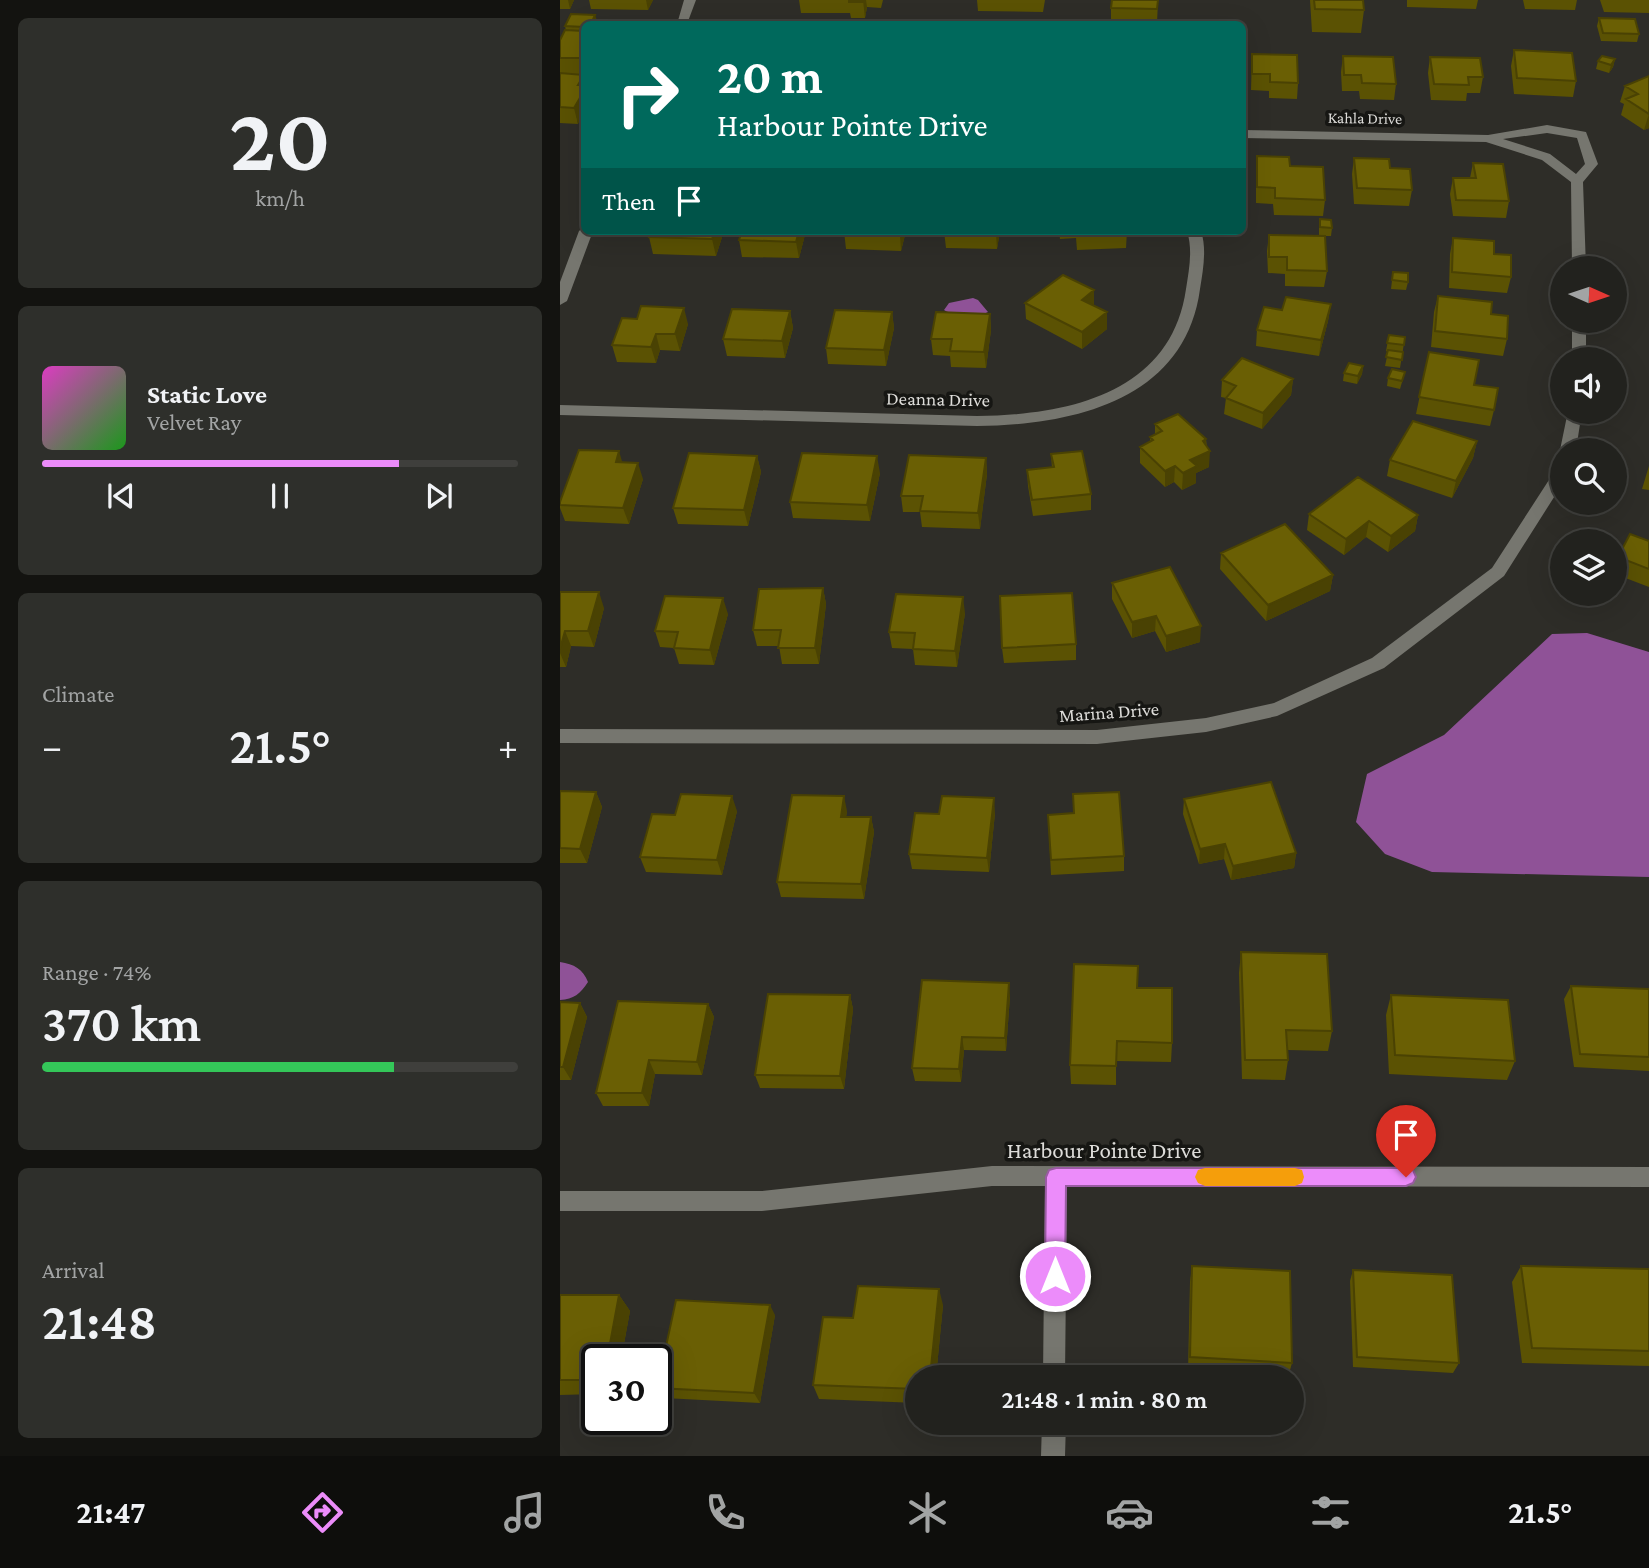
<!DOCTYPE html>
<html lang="en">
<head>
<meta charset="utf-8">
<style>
  :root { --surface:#22221e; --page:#2e2f2b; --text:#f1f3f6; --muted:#a2a4a4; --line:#3f3f3c; --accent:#ec8cfa }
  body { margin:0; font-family:"Crimson Pro",serif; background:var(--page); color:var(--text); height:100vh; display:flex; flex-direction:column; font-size:26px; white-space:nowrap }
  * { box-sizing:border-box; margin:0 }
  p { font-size:23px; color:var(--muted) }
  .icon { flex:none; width:38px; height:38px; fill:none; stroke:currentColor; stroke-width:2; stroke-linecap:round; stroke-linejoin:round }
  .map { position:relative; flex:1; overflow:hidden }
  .details { display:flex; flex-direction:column; gap:18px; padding:18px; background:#131310; width:560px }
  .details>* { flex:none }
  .top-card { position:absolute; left:21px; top:21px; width:665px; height:214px; border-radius:10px; box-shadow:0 7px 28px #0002,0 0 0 2px var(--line); background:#00695c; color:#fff; overflow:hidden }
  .needle { width:46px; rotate:93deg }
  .controls { position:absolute; left:990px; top:256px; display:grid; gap:14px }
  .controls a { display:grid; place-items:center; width:77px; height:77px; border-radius:50%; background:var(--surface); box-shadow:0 7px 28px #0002,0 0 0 2px var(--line); font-size:35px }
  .speed { position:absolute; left:21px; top:1344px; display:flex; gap:14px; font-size:35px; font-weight:700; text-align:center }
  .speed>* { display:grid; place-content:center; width:91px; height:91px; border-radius:50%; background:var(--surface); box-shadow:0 7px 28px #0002,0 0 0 2px var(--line); line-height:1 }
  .speed .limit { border:4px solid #111; border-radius:10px; background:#fff; color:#111 }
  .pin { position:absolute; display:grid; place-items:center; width:60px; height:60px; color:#fff; margin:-72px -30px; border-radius:50% 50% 50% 0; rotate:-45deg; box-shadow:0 0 7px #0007 }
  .pin .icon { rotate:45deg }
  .me { position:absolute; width:77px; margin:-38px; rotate:0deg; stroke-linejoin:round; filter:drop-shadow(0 0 5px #0008) }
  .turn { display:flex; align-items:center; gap:24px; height:147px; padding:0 21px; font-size:32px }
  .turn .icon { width:91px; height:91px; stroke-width:2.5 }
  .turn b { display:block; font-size:49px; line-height:60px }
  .then { display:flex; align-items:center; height:66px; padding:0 21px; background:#0003; gap:14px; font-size:26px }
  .big { font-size:52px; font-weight:600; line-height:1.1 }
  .details .widget { flex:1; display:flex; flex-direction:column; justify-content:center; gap:10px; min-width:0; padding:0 24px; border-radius:10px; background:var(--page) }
  .details .dial { align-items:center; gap:0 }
  .dial b { font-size:91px; line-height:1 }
  .song { display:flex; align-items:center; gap:21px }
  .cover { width:84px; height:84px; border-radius:10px; background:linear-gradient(135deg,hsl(310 70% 55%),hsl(120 70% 35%)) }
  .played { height:7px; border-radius:4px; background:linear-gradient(90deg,var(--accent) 75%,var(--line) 75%) }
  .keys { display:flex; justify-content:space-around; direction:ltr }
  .heat { display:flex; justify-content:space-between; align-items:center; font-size:38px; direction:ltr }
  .charge { height:10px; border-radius:5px; background:linear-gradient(90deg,#34c759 74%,var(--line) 0) }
  .trip { position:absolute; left:345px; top:1365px; width:399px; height:70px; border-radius:35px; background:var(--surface); box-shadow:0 7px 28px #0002,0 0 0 2px var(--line); font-weight:600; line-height:70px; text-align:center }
  .dock { display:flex; height:112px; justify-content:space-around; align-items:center; background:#0e0e0c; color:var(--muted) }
  .dock .icon { width:49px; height:49px }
  .dock .current { color:var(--accent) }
  .dock b { font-size:32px; color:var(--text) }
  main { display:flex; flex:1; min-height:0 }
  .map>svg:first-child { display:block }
</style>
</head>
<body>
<main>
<section class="details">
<div class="widget dial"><b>20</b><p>km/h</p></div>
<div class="widget">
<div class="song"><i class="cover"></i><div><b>Static Love</b><p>Velvet Ray</p></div></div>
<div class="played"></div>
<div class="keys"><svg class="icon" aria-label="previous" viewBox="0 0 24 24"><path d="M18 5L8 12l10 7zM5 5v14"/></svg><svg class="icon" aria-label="pause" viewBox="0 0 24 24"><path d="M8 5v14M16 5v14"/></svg><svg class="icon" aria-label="next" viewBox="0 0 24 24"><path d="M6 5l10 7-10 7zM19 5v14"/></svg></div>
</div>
<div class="widget"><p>Climate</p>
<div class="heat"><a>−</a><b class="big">21.5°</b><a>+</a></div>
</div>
<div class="widget"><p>Range · 74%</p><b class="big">370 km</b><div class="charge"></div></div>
<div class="widget"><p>Arrival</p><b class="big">21:48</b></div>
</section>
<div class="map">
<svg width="1089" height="1456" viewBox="0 0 1089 1456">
  <rect width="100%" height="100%" fill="#2e2d28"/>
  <!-- water -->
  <path fill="#8f5297" d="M413,298l5,2 10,12c-10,5 -35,4 -44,-2l5,-7z
    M1027,633l62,19v225l-217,-5 -47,-18 -29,-32 11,-48 77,-39 108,-101z
    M0,962c14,2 23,7 28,20 -8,12 -14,17 -28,18z"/>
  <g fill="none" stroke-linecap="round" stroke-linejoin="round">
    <!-- minor -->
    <path fill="#76766f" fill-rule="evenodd" d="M124,0h12l-9,24h-10z
      M987,125l39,7 12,32 -15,18 3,86h-14l-1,-86 -29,-22 -56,-18 -244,-4v-8l246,5zM987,133l30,5 8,26 -9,10 -26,-20 -47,-15z
      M24,227v4h9l-26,70 -7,4v-23l19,-51z
      M627,231h14c6,18 2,39 -1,58 -15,112 -128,136 -223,137l-417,-11v-10l417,11c90,-1 194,-22 209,-127 3,-19 7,-39 1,-58z
      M1012,320h14v39h-14z
      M1008,411h14l-6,39h-13v4l-3,-4z
      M1003,465v18l-59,93 -120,92 -107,48 -71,16 -109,12 -537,-1v-14l537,1 109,-12 68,-15 98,-45 120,-90 66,-102z
      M432,1166l657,1v20l-582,-1 -2,191h-22l2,-191h-53l-230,25h-202v-20h202z
      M482,1423h24l-1,33h-24z"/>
  </g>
  <!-- wall -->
  <path fill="#5b5203" d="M0,0h14l-4,9h-10z
    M29,0h64l-5,10 -57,-1z
    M239,0h84l-2,8 -14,-1 -2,11h-14l-1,-5h-49z
    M417,0h68l-2,12 -65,-1z
    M598,0l-1,24h-46v-16z
    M750,0h53l1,10 -3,23 -49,-1z
    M847,0h71l-2,9 -69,-2z
    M963,0h54l-2,10 -50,-1z
    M1040,0h49v13l-45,-1z
    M1039,18l40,16 -2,8 -36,-1 -4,-15z
    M38,23l-14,1v50h-15l9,50 -18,-1v-83l6,-9 -1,-5z
    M954,50l62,31 -3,16 -59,-3 -3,-28z
    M692,54l46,29 -1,16 -28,-1v-7l-18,-1z
    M783,56l53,28 -2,16 -34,-1 -1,-8h-17l-1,-19z
    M870,57l53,20 -3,16h-13l-1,8 -35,-1 -3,-27z
    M1055,59l-2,8 -4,6 -13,-4 2,-8z
    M1089,76v52l-5,2 -23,-15 3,-11 -4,-2 5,-16z
    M697,156l33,10 35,34 -2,16 -49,-1 -1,-11 -17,-1v-31z
    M794,158l36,10 22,22 -3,16 -55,-2 -2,-30z
    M913,163l36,38 -3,17 -53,-2 -3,-22 3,-16h17z
    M760,219l12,9 -1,8h-12v-8z
    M91,231h73l-8,25 -63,-2 -4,-17z
    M246,231l-7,27 -57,-1 -3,-17z
    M284,231h62l-5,20 -55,-2z
    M384,231h56l-3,18 -51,-1z
    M499,231h68l-1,17 -49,2 -1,-12 -16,1z
    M709,235l58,36 -3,16 -39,-1v-12l-17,-1 -1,-22z
    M893,238l41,16 17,23 -4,16 -58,-5 1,-34z
    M833,272l15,10 -2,8 -15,-1z
    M534,290v16l13,23 -25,20 -56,-30 -1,-16z
    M878,296l53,18 16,25 -4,17 -72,-9 3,-35z
    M771,304l-3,17 -9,35 -63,-10 1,-16 25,-20z
    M230,311l3,17 -8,30 -58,-2 -4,-17z
    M332,312l2,16 -8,38 -58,-2 -2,-16z
    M430,314l1,16 -5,38 -35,-1 -1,-11 -17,-1 -2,-16z
    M77,319l51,5 -8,27 -20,-1 -4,13 -39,-1 -5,-17z
    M829,335l16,2 -5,31 -15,-2 3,-14 -2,-1z
    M869,352l45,33 20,25 -4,16 -74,-12z
    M803,366l-1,8 -5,10 -14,-3 1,-8z
    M845,372l-5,17 -13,-3 1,-8z
    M733,379l-2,16 -29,34 -38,-15 2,-16 -5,-1 1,-17z
    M595,424l51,15 3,28 -13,6v10l-14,7 -8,-8 -9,5 -25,-24v-16l10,-5v-5l5,-3z
    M917,441l-4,17 -21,40 -65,-22 3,-16z
    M491,454l40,40v16l-58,6 -5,-30 -1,-16 25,-2z
    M197,456l4,16 -13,54 -70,-2 -5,-16z
    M426,458l1,16 -7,55 -58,-2 -2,-15h-17l-2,-16z
    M1089,466v24l-7,-1z
    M320,473l-10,48 -77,-3 -3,-16z
    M83,479l-14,45 -64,-3 -5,-13v-6z
    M749,514l109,1 -3,16 -27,21 -22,-15 -22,18 -37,-25z
    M1089,541v46l-34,-13v-10l3,-7z
    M661,553l112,22 -3,16 -64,30 -46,-52z
    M552,583l88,59 -34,10 -11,-21 -23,7 -20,-39z
    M263,588l3,16 -7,60h-37l-3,-18h-22l-4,-16z
    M0,592l44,16 -10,39 -23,-1 -5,21h-6z
    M405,613l-8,54 -42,-2 -2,-16 -21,-1 -3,-16z
    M168,614l-14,51 -35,-1 -5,-16 -14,-1 -5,-16z
    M516,644v16l-72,3 -2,-15z
    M0,791l36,1 6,15 -15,56h-27z
    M513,794l51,62v15l-73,4 -3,-60 26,-2z
    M624,799l112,54 -2,15 -63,12 -7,-21 -25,5 -16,-50z
    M177,811l-15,64 -76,-3 -6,-15 35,-42z
    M287,811l-1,6h25l3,15 -10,67 -83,-2 -4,-15z
    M435,813l-6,59 -77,-3 -3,-15 30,-40z
    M681,952l91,79 -4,20 -40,-1v10l-3,20 -43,-1 -3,-106z
    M1011,986l78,3v82l-75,-4 -10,-68z
    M578,988l34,55 -1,19 -55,-1v24l-45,-1 -1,-19z
    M290,995l3,14 -9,80 -84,-1 -5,-13z
    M831,995l124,66 -8,19 -118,-6 -3,-59z
    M450,996l-4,55 -42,-1 -3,32 -46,-1 -3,-13z
    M0,1002l20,1 7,14 -16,63h-11z
    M148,1004l6,13 -12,58 -47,-1 -6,32h-46l-7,-13z
    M632,1266l100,97 -4,14 -100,-5 2,-90z
    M961,1266l128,3v97l-127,-3 -10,-81z
    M793,1270l106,93 -6,10 -100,-6 -3,-86z
    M0,1295h59l11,16 -9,49h-24v34l-37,1z
    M383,1305l-7,72h-19v26l-98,-4 -6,-14 40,-67z
    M215,1315l-15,88 -96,-5 -7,-10z"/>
  <!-- shaded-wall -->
  <path fill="#4a4203" d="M8,0h6l-4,9z
    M86,0h7l-5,10z
    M303,0h3l1,7 -2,11z
    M35,15l3,8 -1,1h-6z
    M1055,59l-2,8 -4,6 2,-8z
    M24,75v39l-6,10 -4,-16 4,-23z
    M1089,114v14l-5,2z
    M155,231h9l-8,25 -4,-17z
    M239,231h7l-7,27 -3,-16z
    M340,231h6l-5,20 -1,-16z
    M437,231h3l-3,18 -1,-16z
    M534,290v17l-12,-7z
    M771,304l-3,17 -9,35 2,-16z
    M124,308l4,16 -8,27 -5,-17z
    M230,311l3,17 -8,30 -3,-17z
    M332,312l2,16 -8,38 -2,-16z
    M547,312v17l-25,20v-17z
    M430,314l1,16 -5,38 -2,-16z
    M96,334l4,16 -4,13 -5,-16z
    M803,366l-1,8 -5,10 1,-8z
    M733,379l-2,16 -29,34 1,-16z
    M646,439l-1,14 5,-2 -1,16 -13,6v10l-14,7 1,-17 20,-32z
    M917,441l-4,17 -21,40 4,-17z
    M59,451l5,17 -8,-6z
    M197,456l4,16 -13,54 -4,-16z
    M317,456l3,17 -10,48 -3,-16z
    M426,458l1,16 -7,55 -2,-16z
    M78,463l5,16 -14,45 -6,-16z
    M615,466l-1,16 -9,5v-16z
    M858,515l-3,16 -27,21 3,-16z
    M809,521l-3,16 -22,18 2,-16z
    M773,575l-3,16 -64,30 2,-16z
    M263,588l3,16 -7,60 -4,-16z
    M39,592l5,16 -10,39 -6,-16z
    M403,597l2,16 -8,54 -2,-16z
    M163,598l5,16 -14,51 -4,-15z
    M596,616l-1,15 -23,7v-16z
    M641,626l-1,16 -34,10v-16z
    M5,631l6,15 -5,21 -6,-14v-4z
    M36,792l6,15 -15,56 -7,-14z
    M172,796l5,15 -15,64 -5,-15z
    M284,796l3,15 -3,21 -3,-15z
    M434,798l1,15 -6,59 -2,-14z
    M311,817l3,15 -10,67 -3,-15z
    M665,844l-1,15 -25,5 1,-15z
    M736,853l-2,15 -63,12 2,-14z
    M449,983l1,13 -4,55 -1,-13z
    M290,995l3,14 -9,80 -4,-13z
    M20,1003l7,14 -16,63 -8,-13z
    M148,1004l6,13 -12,58 -5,-13z
    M402,1037l2,13 -3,32 -2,-13z
    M89,1060l6,14 -6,32 -7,-13z
    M379,1289l4,16 -7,72h-6z
    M59,1295l11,16 -9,49h-14z
    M210,1305l5,10 -15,88 -6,-10z"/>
  <!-- building -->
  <path fill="#6a5f04" stroke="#4a4203" stroke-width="2" d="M289,0h14v2h-14z
    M552,0h46l-1,9 -46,-1z
    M754,0h49l1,10 -49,-1z
    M11,14l24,1 -4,9h-7v3l-19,-1z
    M1039,18l36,1 4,15 -36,-1z
    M5,30l19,1v27h-24v-18z
    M954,50l58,3 4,28 -59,-3z
    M692,54l45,1 1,28 -28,-1v-8h-18z
    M783,56l50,1 3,27 -34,-1 -1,-8h-17z
    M1042,56l13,3 -4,6 -13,-4z
    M870,57l50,1 3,19h-15l1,8 -35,-1z
    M0,73l24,2 -6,10h6v6l-10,17 -14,-1z
    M1089,76v38l-23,-15 12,-5 -13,-8z
    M697,156l32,1 1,9 33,1 2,33 -50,-2v-10l-18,-1z
    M794,158l35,1 1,9 20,1 2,21 -55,-2z
    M913,163l30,1 6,37 -53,-1 -3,-22h23z
    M760,219l11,1 1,8 -12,-1z
    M91,231h64l-3,8 -63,-2z
    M182,231h57l-3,11 -57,-2z
    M284,231h56v4l-56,-2z
    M384,231h53l-1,2z
    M516,231h51v1l-51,1z
    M709,235l56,1 2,35 -40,-1v-13h-18z
    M893,238l41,3v13l17,1v22l-59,-5z
    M833,272l15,1v9l-16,-2z
    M503,275l31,15 -12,10 25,12 -25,20 -57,-29z
    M878,296l54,6 -1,12 17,2 -1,23 -72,-8z
    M726,297l45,7 -10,36 -64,-10 7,-23 18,3z
    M81,306l43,2 -9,26h-19l-5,13 -39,-2 10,-27 15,1z
    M172,309l58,2 -8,30 -59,-2z
    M275,310l57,2 -8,38 -58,-2z
    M376,312l54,2 -6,38 -34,-1 2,-12h-21z
    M829,335l16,2 -1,8 -17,-2z
    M828,350l15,2 -1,8 -16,-3z
    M869,352l50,8 -5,25 24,3 -4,22 -75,-13z
    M682,358l51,21 -30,34 -37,-15 10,-12 -14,-6z
    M789,363l14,3 -5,10 -14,-3z
    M832,369l13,3 -3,9 -14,-3z
    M618,414l28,25 -3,2 7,10 -20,9 7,6 -14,7 -8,-7 -10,5 -25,-24 13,-7 -3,-3 12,-6 -7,-7z
    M853,421l64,20 -21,40 -66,-21z
    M19,450l40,1 -3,11 22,1 -15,45 -63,-3v-3z
    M522,451l9,43 -59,6 -5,-30 27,-3 -3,-13z
    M129,453l68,3 -13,54 -71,-2z
    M242,453l75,3 -10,49 -77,-3z
    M349,455l77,3 -8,55 -58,-2 3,-15h-22z
    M798,477l60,38 -27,21 -22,-15 -23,18 -37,-25z
    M725,524l48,51 -65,30 -47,-52z
    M1070,534l19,7v28l-31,-12z
    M610,567l31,59 -35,10 -10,-20 -24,6 -20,-39z
    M263,588l-8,60h-37l3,-18h-28l6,-41z
    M0,592h39l-11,39h-23l-5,18z
    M512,593l4,51 -74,4 -2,-52z
    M336,594l67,3 -8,54 -42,-2 2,-16 -26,-1z
    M105,596l58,2 -13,52 -36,-2 4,-16 -23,-1z
    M711,782l25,71 -63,13 -8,-22 -25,5 -16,-50z
    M0,791l36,1 -16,57 -20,-1z
    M559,792l5,64 -73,4 -3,-45 26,-2 -1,-19z
    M121,794l51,2 -15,64 -77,-3 12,-43 23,1z
    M232,795l52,1 -3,21h30l-10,67 -84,-2z
    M382,796l52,2 -7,60 -78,-4 6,-41 24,1z
    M681,952l86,2 5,77 -46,-1 2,30h-43z
    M514,964l64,2 -1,22h35v55l-55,-2 -1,25 -46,-1z
    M362,980l87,3 -4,55 -43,-1 -3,32 -47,-1z
    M1011,986l78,3v68l-69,-3z
    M208,994l82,1 -10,81 -85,-1z
    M831,995l117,5 7,61 -120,-6z
    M58,1001l90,3 -11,58 -48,-2 -7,33h-46z
    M0,1002l20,1 -17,64h-3z
    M632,1266l98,5 2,92 -102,-6z
    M961,1266l128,3v82l-117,-3z
    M793,1270l99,5 7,88 -102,-6z
    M298,1286l81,3 -9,88h-13v12l-104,-4 10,-68 30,1z
    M0,1295h59l-12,65h-10v20h-37z
    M116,1300l94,5 -16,88 -97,-5z"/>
  <!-- route -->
  <path fill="#ec8cfa" stroke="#995ba2" stroke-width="2" d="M496,1168h350l7,2 3,7 -3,6 -7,3h-340l-1,90 -3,7 -7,3 -7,-3 -3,-7 1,-99 3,-7z"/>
  <!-- slow -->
  <path fill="#f59e0b" d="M645,1168h90l7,2 2,7 -2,6 -7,3h-90l-7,-3 -3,-6 3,-7z"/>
  <g text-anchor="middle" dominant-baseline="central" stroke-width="7" stroke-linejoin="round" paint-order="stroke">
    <!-- far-street labels -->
    <g font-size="16" fill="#dddcd9" stroke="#161613">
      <text transform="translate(805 118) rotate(1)">Kahla Drive</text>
    </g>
    <!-- street labels -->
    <g font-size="19" fill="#dddcd9" stroke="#161613">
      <text transform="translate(378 399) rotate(1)">Deanna Drive</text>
      <text transform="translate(549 712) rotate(-4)">Marina Drive</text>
    </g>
    <!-- near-street labels -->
    <g font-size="23" fill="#dddcd9" stroke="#161613">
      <text x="544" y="1150">Harbour Pointe Drive</text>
    </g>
  </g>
</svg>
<div class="controls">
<a><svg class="needle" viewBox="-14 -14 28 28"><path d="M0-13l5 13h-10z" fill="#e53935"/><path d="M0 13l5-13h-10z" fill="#a2a4a4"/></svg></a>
<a><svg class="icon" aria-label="sound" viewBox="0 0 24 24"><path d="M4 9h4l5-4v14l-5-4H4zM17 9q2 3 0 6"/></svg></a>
<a><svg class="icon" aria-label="search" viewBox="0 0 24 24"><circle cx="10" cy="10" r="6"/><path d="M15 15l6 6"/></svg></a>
<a><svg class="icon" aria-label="layers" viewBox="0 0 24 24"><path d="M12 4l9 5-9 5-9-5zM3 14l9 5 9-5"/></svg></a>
</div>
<div class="speed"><div class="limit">30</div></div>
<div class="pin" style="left:846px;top:1177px;background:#d93025"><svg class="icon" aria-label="arrive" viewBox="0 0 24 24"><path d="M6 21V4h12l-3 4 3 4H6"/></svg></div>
<svg class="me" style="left:495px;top:1276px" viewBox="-20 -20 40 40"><circle r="17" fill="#ec8cfa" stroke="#fff" stroke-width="3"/><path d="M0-11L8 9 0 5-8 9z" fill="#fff"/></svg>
<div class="trip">21:48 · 1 min · 80 m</div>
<div class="top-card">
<div class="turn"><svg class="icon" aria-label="right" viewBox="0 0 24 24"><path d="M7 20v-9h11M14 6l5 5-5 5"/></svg><div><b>20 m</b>Harbour Pointe Drive</div></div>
<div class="then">Then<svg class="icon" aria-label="arrive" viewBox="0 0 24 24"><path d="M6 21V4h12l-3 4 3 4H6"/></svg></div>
</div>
</div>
</main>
<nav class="dock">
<b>21:47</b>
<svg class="icon current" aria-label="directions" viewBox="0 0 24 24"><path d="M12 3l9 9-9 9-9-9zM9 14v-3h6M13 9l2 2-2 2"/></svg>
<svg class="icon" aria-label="music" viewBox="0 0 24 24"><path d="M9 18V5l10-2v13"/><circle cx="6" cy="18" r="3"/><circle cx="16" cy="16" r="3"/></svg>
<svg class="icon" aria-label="phone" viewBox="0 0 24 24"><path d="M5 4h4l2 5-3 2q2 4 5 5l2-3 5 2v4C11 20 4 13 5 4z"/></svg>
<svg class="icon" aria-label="climate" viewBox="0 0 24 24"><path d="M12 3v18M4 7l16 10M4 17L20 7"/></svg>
<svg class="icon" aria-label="car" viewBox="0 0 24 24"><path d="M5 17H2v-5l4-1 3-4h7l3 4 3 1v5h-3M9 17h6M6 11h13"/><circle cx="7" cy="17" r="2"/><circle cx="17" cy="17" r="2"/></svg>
<svg class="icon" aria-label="filters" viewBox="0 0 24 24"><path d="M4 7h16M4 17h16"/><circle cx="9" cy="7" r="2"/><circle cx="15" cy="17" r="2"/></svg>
<b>21.5°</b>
</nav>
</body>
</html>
